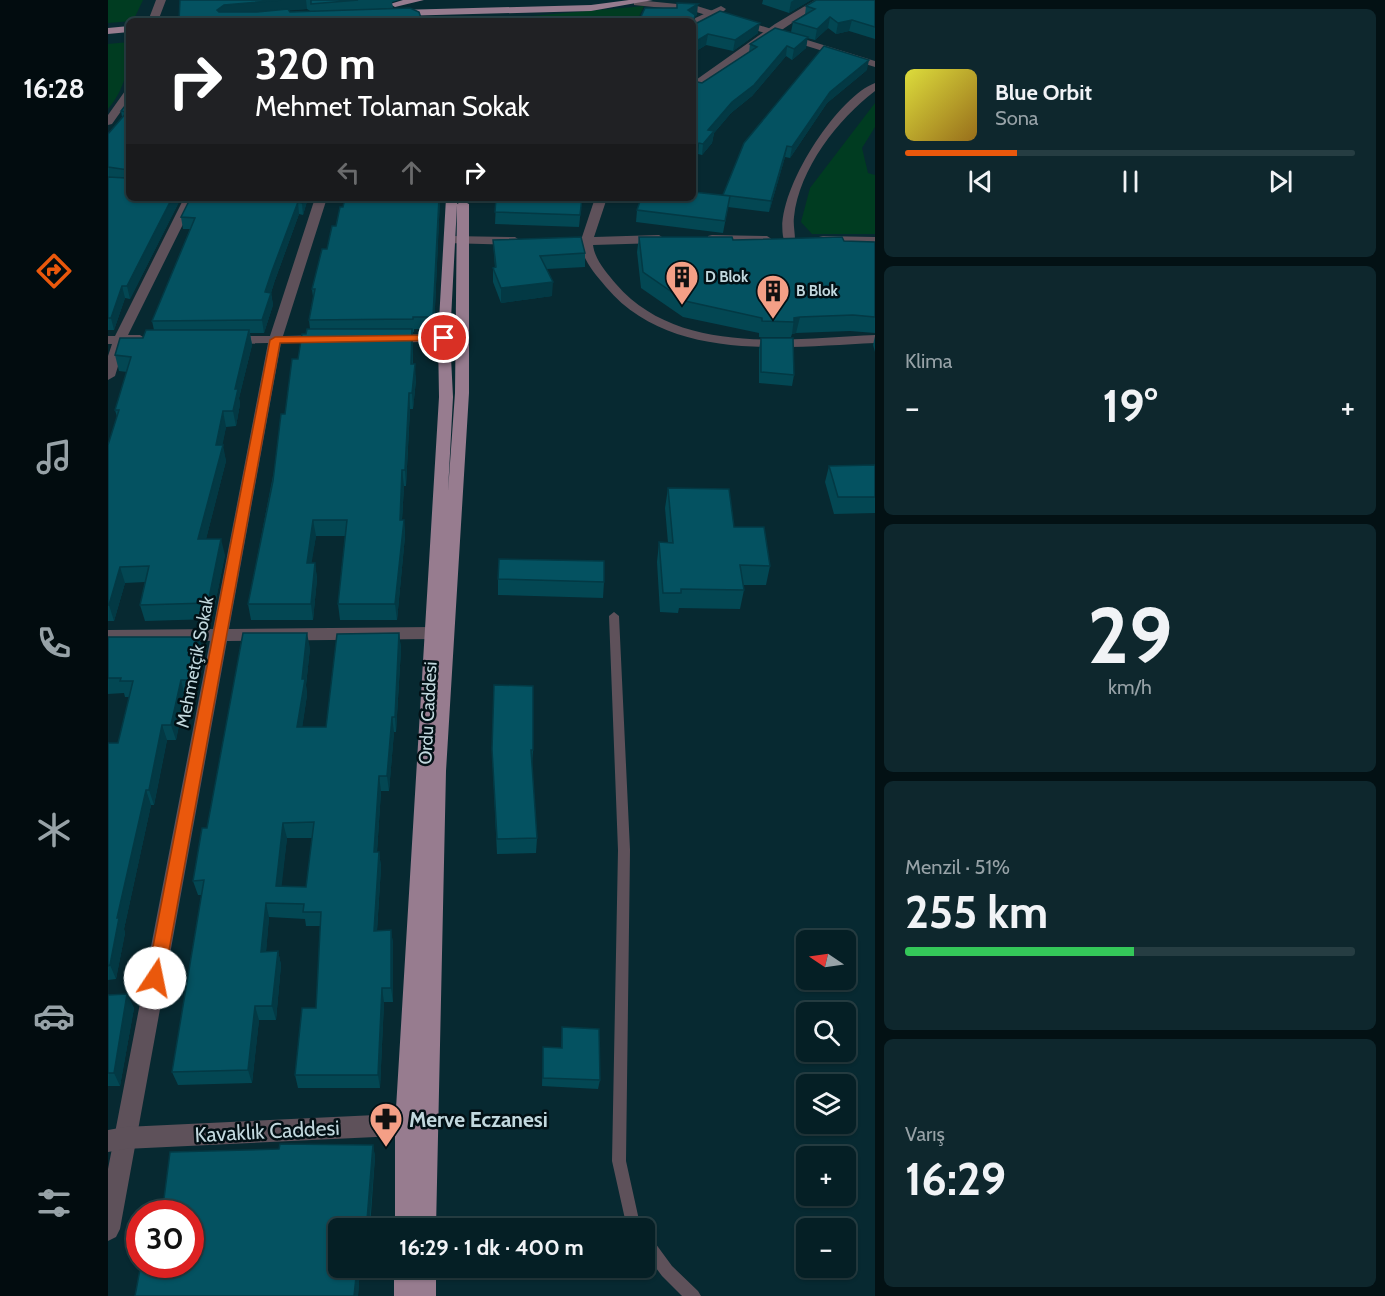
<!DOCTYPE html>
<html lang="tr">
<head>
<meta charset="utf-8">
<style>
  :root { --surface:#051f25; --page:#0e272d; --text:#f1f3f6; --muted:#97a2a7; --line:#263d42; --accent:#ea580c }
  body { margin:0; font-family:Cabin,sans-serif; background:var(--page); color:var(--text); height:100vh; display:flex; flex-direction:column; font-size:22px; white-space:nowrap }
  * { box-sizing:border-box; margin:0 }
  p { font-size:20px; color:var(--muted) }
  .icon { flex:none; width:33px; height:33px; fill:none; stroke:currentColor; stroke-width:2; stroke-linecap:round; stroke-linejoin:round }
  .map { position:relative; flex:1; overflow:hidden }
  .side { display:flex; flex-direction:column; gap:9px; padding:9px; background:#031114; width:510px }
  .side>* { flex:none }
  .top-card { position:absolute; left:18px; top:18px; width:570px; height:183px; border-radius:9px; box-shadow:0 2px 4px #0004,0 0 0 2px var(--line); background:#202124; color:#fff; overflow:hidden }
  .needle { width:39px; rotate:283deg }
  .tools { position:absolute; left:688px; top:930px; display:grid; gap:12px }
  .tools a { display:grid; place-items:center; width:60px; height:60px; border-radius:9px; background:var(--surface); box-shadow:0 2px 4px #0004,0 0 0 2px var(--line); font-size:30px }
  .speed { position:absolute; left:18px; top:1200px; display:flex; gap:12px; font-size:30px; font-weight:700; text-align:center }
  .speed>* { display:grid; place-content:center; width:78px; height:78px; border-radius:50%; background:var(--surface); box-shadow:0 2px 4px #0004,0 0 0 2px var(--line); line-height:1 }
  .speed .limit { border:9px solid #d22; background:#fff; color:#111 }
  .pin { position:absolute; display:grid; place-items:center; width:51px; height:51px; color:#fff; margin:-26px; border:3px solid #fff; border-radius:50%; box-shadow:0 2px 6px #0007 }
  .me { position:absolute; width:66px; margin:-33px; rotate:11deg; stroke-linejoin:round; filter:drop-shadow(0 0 4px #0008) }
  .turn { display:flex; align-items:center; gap:21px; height:126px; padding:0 30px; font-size:27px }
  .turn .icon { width:78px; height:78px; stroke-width:2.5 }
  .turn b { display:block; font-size:42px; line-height:51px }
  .lanes { display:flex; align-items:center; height:57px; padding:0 30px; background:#0003; justify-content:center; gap:30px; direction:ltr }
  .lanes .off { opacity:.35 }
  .big { font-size:45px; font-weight:700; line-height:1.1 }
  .side .card { flex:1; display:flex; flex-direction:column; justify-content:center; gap:9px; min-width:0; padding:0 21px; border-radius:9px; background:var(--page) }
  .side .dial { align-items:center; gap:0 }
  .dial b { font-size:78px; line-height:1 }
  .song { display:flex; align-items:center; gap:18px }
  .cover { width:72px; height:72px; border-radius:9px; background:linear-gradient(135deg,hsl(60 70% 55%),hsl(40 70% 35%)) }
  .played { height:6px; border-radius:3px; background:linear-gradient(90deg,var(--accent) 25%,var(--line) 25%) }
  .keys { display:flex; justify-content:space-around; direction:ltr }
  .heat { display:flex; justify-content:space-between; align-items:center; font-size:33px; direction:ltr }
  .charge { height:9px; border-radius:4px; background:linear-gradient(90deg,#34c759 51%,var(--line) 0) }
  .trip { position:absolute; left:220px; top:1218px; width:327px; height:60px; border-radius:9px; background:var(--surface); box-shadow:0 2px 4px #0004,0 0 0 2px var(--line); font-weight:700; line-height:60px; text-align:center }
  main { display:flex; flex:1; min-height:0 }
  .tab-bar { display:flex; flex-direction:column; width:108px; justify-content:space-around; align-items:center; background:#020c0f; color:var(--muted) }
  .tab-bar .icon { width:42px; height:42px }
  .tab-bar .current { color:var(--accent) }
  .tab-bar b { font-size:27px; color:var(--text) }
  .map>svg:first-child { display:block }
</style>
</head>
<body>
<main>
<nav class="tab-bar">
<b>16:28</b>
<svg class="icon current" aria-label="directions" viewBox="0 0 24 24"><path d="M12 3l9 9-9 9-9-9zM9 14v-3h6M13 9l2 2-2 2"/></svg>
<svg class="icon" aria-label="music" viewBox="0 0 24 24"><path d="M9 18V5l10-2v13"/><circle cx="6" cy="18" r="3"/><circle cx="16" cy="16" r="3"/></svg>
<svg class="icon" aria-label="phone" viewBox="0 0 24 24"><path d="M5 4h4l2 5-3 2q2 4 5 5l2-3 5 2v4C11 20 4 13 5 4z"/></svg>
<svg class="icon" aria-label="climate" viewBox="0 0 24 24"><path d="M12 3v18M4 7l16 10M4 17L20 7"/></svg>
<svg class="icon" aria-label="car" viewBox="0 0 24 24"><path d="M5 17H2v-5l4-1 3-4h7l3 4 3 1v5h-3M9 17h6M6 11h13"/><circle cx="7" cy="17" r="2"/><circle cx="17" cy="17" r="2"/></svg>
<svg class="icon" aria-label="filters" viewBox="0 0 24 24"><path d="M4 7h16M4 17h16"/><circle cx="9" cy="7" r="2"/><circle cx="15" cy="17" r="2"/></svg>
</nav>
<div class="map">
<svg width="767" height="1296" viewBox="0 0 767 1296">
  <rect width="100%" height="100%" fill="#072931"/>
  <!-- green -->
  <path fill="#003c21" d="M0,0h35l-10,21 -25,2z
    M536,6l-7,15h-139l11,-3z
    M21,42c0,26 -4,47 -21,67v-65z
    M767,103v24l-13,21 6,25 7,2v59h-63l-11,-12 9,-34z"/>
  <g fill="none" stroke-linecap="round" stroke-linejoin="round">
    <!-- service -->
    <path fill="#5e515a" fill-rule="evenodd" d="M506,612l5,4 11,234 -4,311 13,59 4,8h-16l-15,-67 6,-311 -9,-234z
      M537,1234l5,2 22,30 26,25 3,5h-19l-20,-20 -17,-23z"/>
    <!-- minor -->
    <path fill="#5e515a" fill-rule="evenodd" d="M707,0h11l-133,90v-8l82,-58z
      M613,6l5,3 -2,2 -28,13 -7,-3z
      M767,83v8c-37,28 -76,78 -81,126 -1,7 1,15 1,23l-10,3c-17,-41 51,-146 90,-160z
      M76,198h12l-68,137h12l6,4 -6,4h-15l-10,33 -7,4v-24l4,-12h-4v-8h7z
      M207,198h12l-44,138 40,-1 6,4 -6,4h-42l-52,286 204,-2 8,6 -8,6 -206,2 -107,588 -4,8 -8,4v-72l102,-528 -102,1v-12l105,-1 55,-286 -39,1 -6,-4 6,-4h41z
      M487,198h12l-13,39 65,-2 6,4 -6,4 -66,2c2,15 13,27 23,39 62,72 174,55 259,51v8c-89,4 -205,20 -269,-56 -10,-12 -23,-26 -25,-43l-22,1 -6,-4 6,-4h23z
      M604,235l55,1 6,4 -6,4 -59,-2v-6z
      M342,236l65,1 6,4 -6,4 -69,-2 -2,-3z
      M715,236l52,1v8l-56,-2v-6z
      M336,334l6,4 -1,3 -58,2 -6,-4 6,-4z"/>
    <!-- tertiary -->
    <path fill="#5e515a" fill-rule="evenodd" d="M48,0h10l-8,21h-10z
      M529,0l60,6 178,55v6l-182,-56 -59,-6v-4z
      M21,90v10l-17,24 -4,1v-10l17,-24z
      M310,1113l8,3 3,8 -3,8 -8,3 -293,14 -17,3v-22l17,-3z"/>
    <!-- primary -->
    <path fill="#977c8f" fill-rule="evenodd" d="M295,0h21l-29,7 -5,-3z
      M521,0h24l-62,11 -192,5 -5,-3 5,-3 192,-5z
      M21,26v6l-21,2v-6z
      M338,198h12l-1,6 6,-3 6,3v189l-23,378 -10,457h-41v-103l44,-728 -1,-59zM349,205l-2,188 -7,98 5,-94 -3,-59z
      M286,1268h42v28h-42z"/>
  </g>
  <!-- wall -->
  <path fill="#034753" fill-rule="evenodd" d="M72,0h219l-7,2 1,6 -17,1 46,12h-243zM199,9l5,3h-22l-2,-2z
    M655,0h48l-22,13 -27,-9z
    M767,0v39l-26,-8 -13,3 -8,-6 -13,12 -8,-2 -1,10 -14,12 -6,-4 -34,40 -21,17 -17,20 -2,10 -10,12 -4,-1 4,-71 47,-30 1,-9 41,-12 2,-10 12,-7 1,-9z
    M569,3l20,12 -2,1 -1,8 64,9 -25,18 -27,-6 -13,8v-32l-16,-13z
    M759,70l-40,33 -37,55 -5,-1 -16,55 -41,-5 -5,26 -87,-11 1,-12 86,-14 21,-53z
    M21,101v97h52l-51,101 -5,-1 -11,32h-6v-196l14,-17 -1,-6z
    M200,198l-5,17 -4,-1 -25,69 -3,10 2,12 -9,28h-14l2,12 -13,53 1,6 -4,22 -10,1 -4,18 4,16 -20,78 19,16 -13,64 -67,2 -5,-16 5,-23 -20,1 -11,38h-6v-176l9,-28 -2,-7 12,-38 -8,-1 -4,-16 39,-25 -2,-9 38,-92h-7l-2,-12 22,-15z
    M332,198l-6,131h-20v3h-1v32l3,16 -3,29h-3l-4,77h-2l-2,34h2l1,16 -8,84h-57l-2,-16 7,-68h-29l-5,27h4l2,16 -4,41h-62l-3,-16 37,-190 13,-55 8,-25 4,-5 -1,-9 4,-23 -1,-8 31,-82z
    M375,198h99l-3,29 -84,-3 1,-22h-13z
    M531,237l94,3 142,2v91l-25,-2 -54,2 -4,1 -1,3h-32v-4l-76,-16 -42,-29 -4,-36z
    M385,240l92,13v14l-38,2 5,27 -51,7 -8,-21v-14h2z
    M767,336v16l-2,-7z
    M653,338l33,37 -2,11 -33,-3v-34z
    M767,465v48l-41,1 -9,-32 4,-16z
    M560,488l66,39 36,39 -4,19h-23l1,5 -4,19 -61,-1 -1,5 -18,-1 -3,-50 2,-20 9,1 -3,-35z
    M390,579l106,3 -1,16 -105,-3z
    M291,633l2,16 -5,83h-2l-5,59h-8l-4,61h2l2,15 -4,64 14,-1 2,14v58h-9l-4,86h-82l-3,-13 21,-67 4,-82h-14l-1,-7 -36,-2 -3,34h12l3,14 -5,55h-17l-7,63 -74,2 -6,-13 30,-177h-4l-5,-14 14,-53 103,-180 -4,37 1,10 -5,32h24zM179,838h25l-6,49 -25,-1z
    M0,637l95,15 -8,44h-10l-9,44h-9l-13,65h-3l-27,124 1,4 -9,46 -8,1v-237h10l11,-46h-4l-1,-4 -16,1z
    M384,749l41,1 -1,15 5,73 -1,15 -39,1z
    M19,994l7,14 -14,78h-12v-91z
    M454,1027l38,53 -2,9 -56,-3 1,-39 18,1z
    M172,1144l93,1 2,12 -5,71h-31v40h21l-2,28h-223l6,-32h49v-50h-28l8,-62 109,-3z"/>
  <!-- shaded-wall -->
  <path fill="#033944" d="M173,0h25l1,9 -81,7 -7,5 -2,-11 7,-5z
    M686,0h17l-22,13 2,-11z
    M590,4l-1,11 -2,1 -1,10 -1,-1 -5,-15z
    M722,17l-2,11 -13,12 2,-11z
    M744,20l-3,11 -13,3 2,-11z
    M652,23l-2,10 -25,18 2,-11z
    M600,34l-2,11 -13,8v-10z
    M700,37l-2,11 -14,12 2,-11z
    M679,46l-1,10 -34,40 -21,17 -17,20 -2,10 -10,12 1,-11 5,-14 24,-28z
    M761,60l-2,10 -40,33 -37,55 2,-11 38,-55z
    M591,143l-1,11 -5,8v-10z
    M679,146l-2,11 -16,55 2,-11z
    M64,198h9l-51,101 -3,-13z
    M195,198h5l-5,17 -1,-12z
    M331,198h1l-6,131 -1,-12z
    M190,202l1,12 -25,69 -7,22 -2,-13 7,-21z
    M445,282l-1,14 -51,7v-15z
    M14,286l3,12 -11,32 -3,-12z
    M163,293l2,12 -9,28 -2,-13z
    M692,317l-4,16 -4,1 2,-16z
    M304,329l1,15 -1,36 -1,-16z
    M141,330l3,15 -13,53 1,6 -4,22 -3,-15 2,-22z
    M307,364l1,16 -3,29 -1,-16z
    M301,393l1,16 -4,77 -1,-16z
    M115,411l3,16 -6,31 3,-13 3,16 -24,94 -4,-16z
    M294,470l2,16 -3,50 -1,-16z
    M205,520l3,16 -7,43 -2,-16z
    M296,520l1,16 -8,84 -2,-16z
    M113,539l4,16 -13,64 -4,-16z
    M207,563l2,16 -4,41 -2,-16z
    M12,567l5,16 -11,38 -5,-16z
    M199,633l3,15 -4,37 1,10 -7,48 -3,-16z
    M291,633l2,16 -5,83 -1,-15z
    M91,637l4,15 -8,44 -4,-16z
    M73,680l4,16 -9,44 -5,-15z
    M284,717l2,15 -5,59 -2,-15z
    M54,725l5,15 -13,65 -5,-15z
    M271,776l2,15 -5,76 -2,-15z
    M38,790l5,15 -27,124 1,4 -9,46 -6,-14 7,-47z
    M175,823l4,15 -7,63 -4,-15z
    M271,852l2,15 -5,78 -2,-14z
    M158,903l3,14 -4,49 -4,-14z
    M283,930l2,14v58l-2,-14z
    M170,951l3,14 -5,55 -4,-14z
    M274,988l2,14 -4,86 -2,-13z
    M19,994l7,14 -14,78 -6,-13z
    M147,1006l4,14 -7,63 -4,-13z
    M265,1145l2,12 -6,71 -2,-8z
    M249,1268h3l-2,28h-4z"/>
  <!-- building -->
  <path fill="#045261" stroke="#033944" stroke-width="1.5" fill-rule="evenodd" d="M72,0h101l-57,5 -7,5 2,2h38l31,-3 2,3 120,-4 9,4 3,9h7h-250z
    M203,0h47l-47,4z
    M708,0h59v27l-23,-7 -14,3 -8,-6 -13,12 -24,-7 22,-13 -9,-3z
    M569,3l21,1 -10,6 7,5 -2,10 27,-14 40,12 -25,17 -27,-6 -15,9v-22h-54l6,-13h32z
    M667,28l33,9 -14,12 -7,-3 -33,39 -22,17 -24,28 6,1 -11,13 -4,-1 -6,9v-71l9,2 55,-36 -7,-3z
    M716,46l45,14 -39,32 -38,55 -5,-1 -16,55 -48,-6 21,-52z
    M21,101v97h43l-45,88h-5l-11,32h-3v-141l18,1 3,-8 -21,-3v-33l19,-22 -6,-1z
    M585,192l37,4 -5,25 -88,-11 4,-12h52z
    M97,198h98l-1,5 -4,-1 -26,69 -7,21 6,1 -9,27 -110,1 43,-103 -14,-1 8,-16 14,1z
    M237,198h94l-6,119h-20v2l-104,1 6,-31h-3l10,-40h5l5,-23h4l4,-19h3z
    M388,198h86l-2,17 -85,-3z
    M473,237l4,16 -45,3 13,26 -52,6 -8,-20 3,-1 -3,-27z
    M531,237h93l1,3 109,-3 2,4 31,1v75l-22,-2 -53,2 -6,1v4l-32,-1v-3l-77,-17 -42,-29z
    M199,329h105l-1,35h4l-3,29h-3l-4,77h-3l-2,50h4l-9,84h-57l9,-84h-34l-6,43h8l-4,41h-63l25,-123 8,-67h4l7,-55h6l4,-25h4z
    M38,330h103l-14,59h3l-5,22h-10l-7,34h7l-25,94h23l-13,64 -68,2 9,-39 -29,1 -11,38h-1v-160l11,-35h-4l16,-53 -16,-2 5,-17h23z
    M653,338h32l1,37 -33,-3z
    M767,465v32h-37l-9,-31z
    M560,488l61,1 5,38h30l6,39 -30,-1 4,25 -63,-1v4h-18l-4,-51 14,1z
    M391,559l105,2v21l-106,-3z
    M135,633h64l-5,46h3l-8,48h29l11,-93 62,-1 -4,84h-3l-5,59h-8l-5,76h5l-5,79 17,-1v58h-9l-4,87h-83l7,-67h14l5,-96h-18l1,-8 -38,-1 -5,49 17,-1 -6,55h-17l-7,64 -76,2 32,-192 -11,1 9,-53h5zM206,822l-8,65 -30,-1 7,-63z
    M0,637h91l-8,43h-10l-10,45h-9l-13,65h-3l-29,128h2l-9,47 -2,1v-223h10l15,-62h-13l1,-3h-13z
    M386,685l39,1v64h-2l6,88 -40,1 -5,-90z
    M19,994l-13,79h-6v-78z
    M454,1027l37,2 1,51 -57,-2v-31l19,1z
    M172,1144l93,1 -6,75h-6l-1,8h-21v40h18l-3,28h-219l6,-32h49v-50h-28l8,-62 109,-3z"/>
  <!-- route -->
  <path fill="#ea580c" stroke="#983908" stroke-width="1.5" d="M336,335l4,1v4l-168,3 -116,635 -3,5 -6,2 -6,-2 -2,-5 123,-638 5,-3z"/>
  <!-- icons -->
  <defs>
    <g id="building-pin" transform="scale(1.725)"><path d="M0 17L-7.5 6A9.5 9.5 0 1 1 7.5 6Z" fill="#f49f86" stroke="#021015"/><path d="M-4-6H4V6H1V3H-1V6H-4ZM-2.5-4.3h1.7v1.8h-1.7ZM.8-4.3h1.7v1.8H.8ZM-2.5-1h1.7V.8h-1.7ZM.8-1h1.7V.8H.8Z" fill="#111"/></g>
    <g id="pharmacy-pin" transform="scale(1.725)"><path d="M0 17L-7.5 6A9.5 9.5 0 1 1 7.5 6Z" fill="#f49f86" stroke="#021015"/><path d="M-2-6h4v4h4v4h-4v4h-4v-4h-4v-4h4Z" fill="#111"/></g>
  </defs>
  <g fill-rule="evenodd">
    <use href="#building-pin" x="574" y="277"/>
    <use href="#building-pin" x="665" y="291"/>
    <use href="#pharmacy-pin" x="278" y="1119"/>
  </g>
  <g text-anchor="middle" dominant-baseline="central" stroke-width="5" stroke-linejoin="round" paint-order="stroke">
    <!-- far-poi labels -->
    <g font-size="15" font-weight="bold" fill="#c2d8de" stroke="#021015" text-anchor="start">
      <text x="597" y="277">D Blok</text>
      <text x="688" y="291">B Blok</text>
    </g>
    <!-- street labels -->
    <g font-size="18" fill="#c2d8de" stroke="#021015">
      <text transform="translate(87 662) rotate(-79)">Mehmetçik Sokak</text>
      <text transform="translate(320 713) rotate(-87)">Ordu Caddesi</text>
    </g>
    <!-- near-poi labels -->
    <g font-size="21" font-weight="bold" fill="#c2d8de" stroke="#021015" text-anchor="start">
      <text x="301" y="1119">Merve Eczanesi</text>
    </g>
    <!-- near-street labels -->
    <g font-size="21" fill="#c2d8de" stroke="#021015">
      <text transform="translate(159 1131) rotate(-3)">Kavaklık Caddesi</text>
    </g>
  </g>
</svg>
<div class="tools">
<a><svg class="needle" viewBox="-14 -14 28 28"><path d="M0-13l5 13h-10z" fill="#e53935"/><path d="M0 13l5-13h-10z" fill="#97a2a7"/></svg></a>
<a><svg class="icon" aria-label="search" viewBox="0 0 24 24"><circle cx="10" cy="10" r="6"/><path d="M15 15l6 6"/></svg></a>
<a><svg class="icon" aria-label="layers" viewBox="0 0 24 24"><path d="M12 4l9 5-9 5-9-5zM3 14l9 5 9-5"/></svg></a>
<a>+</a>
<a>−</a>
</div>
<div class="speed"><div class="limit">30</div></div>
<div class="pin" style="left:336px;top:338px;background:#d93025"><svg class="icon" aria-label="arrive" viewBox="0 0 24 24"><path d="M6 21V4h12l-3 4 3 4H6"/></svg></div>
<svg class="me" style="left:47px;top:978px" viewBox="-20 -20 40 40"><circle r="19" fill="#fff"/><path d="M0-13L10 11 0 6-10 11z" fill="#ea580c"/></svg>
<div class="trip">16:29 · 1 dk · 400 m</div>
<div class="top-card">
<div class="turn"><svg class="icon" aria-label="right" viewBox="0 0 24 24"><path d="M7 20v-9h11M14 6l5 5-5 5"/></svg><div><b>320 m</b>Mehmet Tolaman Sokak</div></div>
<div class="lanes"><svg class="icon off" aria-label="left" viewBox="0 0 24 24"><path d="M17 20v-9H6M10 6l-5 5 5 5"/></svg><svg class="icon off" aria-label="ahead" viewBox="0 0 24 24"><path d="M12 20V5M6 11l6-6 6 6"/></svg><svg class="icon" aria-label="right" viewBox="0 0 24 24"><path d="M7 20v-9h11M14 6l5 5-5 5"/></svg></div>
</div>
</div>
<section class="side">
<div class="card">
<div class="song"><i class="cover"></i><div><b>Blue Orbit</b><p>Sona</p></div></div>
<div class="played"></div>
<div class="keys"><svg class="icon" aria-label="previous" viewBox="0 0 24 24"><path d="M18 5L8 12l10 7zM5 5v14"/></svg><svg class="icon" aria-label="pause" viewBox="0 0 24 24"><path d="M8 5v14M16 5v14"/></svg><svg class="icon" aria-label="next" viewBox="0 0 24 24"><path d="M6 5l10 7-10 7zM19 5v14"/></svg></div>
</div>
<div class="card"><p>Klima</p>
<div class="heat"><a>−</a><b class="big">19°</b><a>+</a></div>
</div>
<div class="card dial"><b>29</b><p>km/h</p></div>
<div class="card"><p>Menzil · 51%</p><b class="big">255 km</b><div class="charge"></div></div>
<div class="card"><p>Varış</p><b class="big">16:29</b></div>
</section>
</main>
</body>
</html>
